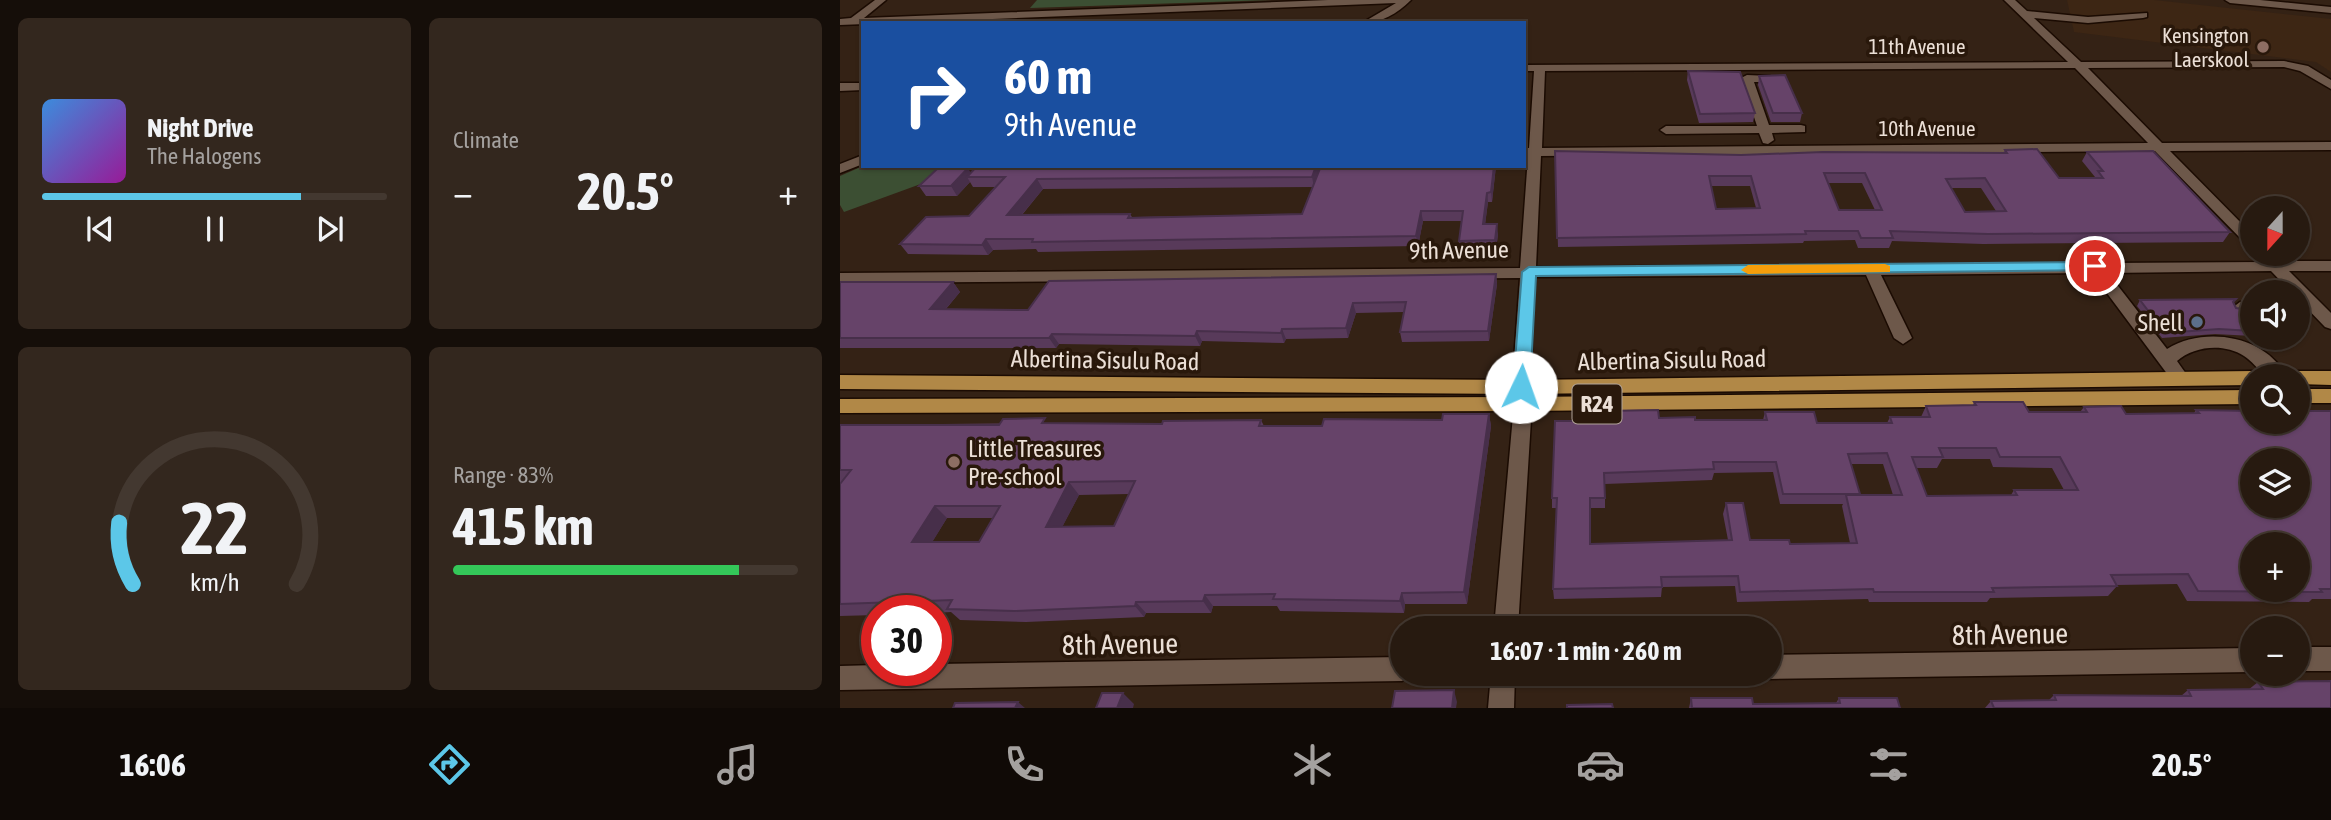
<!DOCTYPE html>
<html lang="en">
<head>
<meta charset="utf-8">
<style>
  :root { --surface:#271a10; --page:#33271e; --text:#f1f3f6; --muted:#a4a19f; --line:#433830; --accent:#5cc7e8 }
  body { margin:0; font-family:"Asap Condensed",sans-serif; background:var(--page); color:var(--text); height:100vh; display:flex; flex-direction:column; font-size:26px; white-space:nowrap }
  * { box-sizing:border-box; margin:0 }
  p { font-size:23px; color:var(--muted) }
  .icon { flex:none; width:38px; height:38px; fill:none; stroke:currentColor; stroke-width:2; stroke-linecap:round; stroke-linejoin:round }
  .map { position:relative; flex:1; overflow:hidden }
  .panel { display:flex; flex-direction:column; gap:18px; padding:18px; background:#150e09; width:840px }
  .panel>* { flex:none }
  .top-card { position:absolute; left:21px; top:21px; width:665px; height:147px; border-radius:0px; box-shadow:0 2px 5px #0004,0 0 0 2px var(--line); background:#1a4fa0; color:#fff; overflow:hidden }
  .needle { width:46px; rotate:201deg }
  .tools { position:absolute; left:1400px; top:196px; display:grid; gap:14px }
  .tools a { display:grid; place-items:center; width:70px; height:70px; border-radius:50%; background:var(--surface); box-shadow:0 2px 5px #0004,0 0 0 2px var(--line); font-size:35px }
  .speed { position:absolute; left:21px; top:595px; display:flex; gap:14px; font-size:35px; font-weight:700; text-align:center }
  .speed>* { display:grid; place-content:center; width:91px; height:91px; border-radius:50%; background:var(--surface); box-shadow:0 2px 5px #0004,0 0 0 2px var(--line); line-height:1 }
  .speed .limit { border:10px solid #d22; background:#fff; color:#111 }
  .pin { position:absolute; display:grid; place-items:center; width:60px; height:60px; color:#fff; margin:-30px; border:4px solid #fff; border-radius:50%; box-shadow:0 2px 7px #0007 }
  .me { position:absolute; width:77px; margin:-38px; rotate:3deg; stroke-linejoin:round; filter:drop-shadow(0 0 5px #0008) }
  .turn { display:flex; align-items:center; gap:24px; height:147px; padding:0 28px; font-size:32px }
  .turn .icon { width:91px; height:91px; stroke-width:2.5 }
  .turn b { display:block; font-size:49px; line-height:60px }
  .big { font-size:52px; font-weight:700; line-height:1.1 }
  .panel .card { flex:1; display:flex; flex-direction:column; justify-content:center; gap:10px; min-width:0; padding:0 24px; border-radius:10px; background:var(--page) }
  .panel .dial { align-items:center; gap:0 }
  .dial svg { height:182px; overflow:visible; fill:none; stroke:var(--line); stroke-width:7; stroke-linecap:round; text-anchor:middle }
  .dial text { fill:var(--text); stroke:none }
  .song { display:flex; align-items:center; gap:21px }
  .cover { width:84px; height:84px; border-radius:10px; background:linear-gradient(135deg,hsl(210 70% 55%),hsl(300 70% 35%)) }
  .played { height:7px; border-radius:4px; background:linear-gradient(90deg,var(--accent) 75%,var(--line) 75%) }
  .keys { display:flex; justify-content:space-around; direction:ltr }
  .heat { display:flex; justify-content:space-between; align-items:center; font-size:38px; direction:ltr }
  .charge { height:10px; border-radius:5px; background:linear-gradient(90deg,#34c759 83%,var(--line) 0) }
  .panel .tiles { flex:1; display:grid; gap:18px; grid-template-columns:repeat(2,1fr) }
  .trip { position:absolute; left:550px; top:616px; width:392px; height:70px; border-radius:35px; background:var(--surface); box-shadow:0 2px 5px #0004,0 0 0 2px var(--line); font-weight:700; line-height:70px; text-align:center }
  .menu { display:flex; height:112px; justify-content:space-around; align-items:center; background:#100a06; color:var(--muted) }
  .menu .icon { width:49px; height:49px }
  .menu .on { color:var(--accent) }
  .menu b { font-size:32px; color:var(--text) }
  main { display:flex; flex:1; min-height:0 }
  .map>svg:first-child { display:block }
</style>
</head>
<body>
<main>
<section class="panel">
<div class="tiles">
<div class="card">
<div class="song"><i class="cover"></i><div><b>Night Drive</b><p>The Halogens</p></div></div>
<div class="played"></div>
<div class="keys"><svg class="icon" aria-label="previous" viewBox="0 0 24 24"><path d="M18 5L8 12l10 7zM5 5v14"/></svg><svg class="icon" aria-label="pause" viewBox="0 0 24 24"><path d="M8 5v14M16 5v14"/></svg><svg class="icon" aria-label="next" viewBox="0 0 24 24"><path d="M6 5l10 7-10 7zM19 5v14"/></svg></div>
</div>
<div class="card"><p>Climate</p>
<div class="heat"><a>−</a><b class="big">20.5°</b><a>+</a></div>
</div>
<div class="card dial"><svg viewBox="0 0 100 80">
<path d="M14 69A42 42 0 1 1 86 69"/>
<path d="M14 69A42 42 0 0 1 8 42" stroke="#5cc7e8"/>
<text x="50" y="56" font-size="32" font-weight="700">22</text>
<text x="50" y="72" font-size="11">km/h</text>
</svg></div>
<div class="card"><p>Range · 83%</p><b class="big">415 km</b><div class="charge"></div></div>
</div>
</section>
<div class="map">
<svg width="1491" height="708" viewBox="0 0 1491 708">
  <rect width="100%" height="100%" fill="#342215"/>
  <!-- built -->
  <path fill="#3d2614" d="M1227,0h87l177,19v53l-15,-10 -242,-30z"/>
  <!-- green -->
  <path fill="#3c4f33" d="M197,0h236l-243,8z
    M23,166h107l-126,46 -4,-7v-29z"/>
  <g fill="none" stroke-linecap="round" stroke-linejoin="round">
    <!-- minor casing -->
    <g stroke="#1b0b02" stroke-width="3">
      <path id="minor" d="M35,0h11l-22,18 464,-18h83c-14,14 -30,23 -49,23l34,-20 -556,22v-6l11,-1z
        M1164,0h11l12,11 61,6 59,-4v4l-4,1 -55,5 -54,-5 47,44 203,-1 24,5 23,14v9l-31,-18 -16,-4 -196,1 74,75 169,-1v8l-161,1 82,83v13l-5,-2 -92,-94 -614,5 -5,111 726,-5 -7,-8h17l7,7h52v10h-42l42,42v16l-6,-2 -27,-28v-7h-7l-20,-21 -163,2 59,76c37,-23 98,-14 119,27 -7,0 -16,2 -21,-2 -8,-5 -13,-13 -21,-18 -20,-13 -50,-10 -67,5l12,17 -3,5h-12l-82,-110 -211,2 31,63 -9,6 -9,-6 -28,-63 -331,2 -5,110 -3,5h-12l-3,-5 8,-109 -680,5v-10l680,-5 8,-112h-4v-8h5l5,-77h-10v-6l544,-3zM1235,68l73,75 -606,5 3,-77z
        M1385,0h35l71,7v6l-101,-10z
        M907,75l23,1 6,3 -6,3h-16l15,43h32l4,1v6l-33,1 2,7 -6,4 -5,-1 -4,-10 -93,1 -6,-4 6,-4h91l-16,-48z
        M0,83h23v7l-23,1z
        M23,155v9l-23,9v-9z
        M1400,302l12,1v10l-18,-1 -2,-4z
        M683,397l7,2 2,5 -14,224h-24l20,-224 2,-5z
        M1458,647h33v24h-33z
        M1412,648v24l-483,7 -9,-5h9v-19z
        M562,657v17h10l-10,7 -562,9v-24l37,-1v5h59v-6z
        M651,674h24l-1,34h-26z"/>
    </g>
    <!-- major casing -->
    <g stroke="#1b0b02" stroke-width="3">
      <path id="major" d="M1412,371l8,5h-8v9l-731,9 -681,-5v-14l681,5z
        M1458,371h33v14l-33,-1v-8h-8z
        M1458,389h33v14h-33z
        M1412,390v14l-729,7 -683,2v-14l683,-2z"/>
    </g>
    <!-- minor -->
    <use href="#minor" fill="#6d584a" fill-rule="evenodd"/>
    <!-- major -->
    <use href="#major" fill="#b18847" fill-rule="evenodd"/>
  </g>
  <!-- wall -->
  <path fill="#583a5a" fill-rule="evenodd" d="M848,71l67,42 -2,9 -54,1 -12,-43z
    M919,76l43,37 -2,9h-29l-13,-37z
    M1165,150l54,28h35l1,-1 -13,-16 5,-9 143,80 -7,10 -240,2 -91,-3 -3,7h-31l-3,-8 -51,1 -1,2 -245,4 -3,-96 186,4 262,-2zM988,183h34l13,27h-36zM871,186h39l6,22 -40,1zM1111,188h30l15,23 -31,1z
    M481,166h175l-4,36h-4l-3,22 13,10 -2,16 -36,1 -1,-10 3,-20h-39l-5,25 -380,6 -2,-3 -43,1 -5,5 -80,-1 -8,-10 69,-28 27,-29h-23l-3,-5 -13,14h-31l-7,-10 49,-18 2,5zM473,187l-11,27 -170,3 -2,-3 -108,1 21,-26z
    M656,274l1,10 -8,57 -87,1 -2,-10 4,-20 -48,1 -8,25 -62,1 -2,4 -82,-2 -2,5 -141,-2 -3,4h-216v-66h113l7,10 -14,17 82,1z
    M1300,300l93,2 3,6 16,4v24l-37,-2 -53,4 -25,-32z
    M1134,402l55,10h51l4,-5 42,7 68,-1 2,-3 135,1v188h-19l-3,3 -122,-1 -10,-17 -60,1v1l-9,10 -118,2 -3,4h-118l-1,-3 -131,3 -2,-16 -73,1 -1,10 -107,2 -1,-10 4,-81h-5v-10l53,-77v-10l54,7 36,2h68l2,-8 52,11h70l3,-6h31l5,-11 47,-1zM1102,459h48l3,8 59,1 12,22h-50l-3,5 -84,1 -11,-28h21zM1011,464h32l10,31h-33v-1zM933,472l7,32h63l-1,2 8,37 -60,1 -40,-4 -24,-37 -3,11 5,26 -138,4v-36h15v-24l107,-4 2,-7z
    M649,414l2,12 -24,178h-62l-1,9 -124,-2 -3,-5h-64l-2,7h-65l-2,4 -118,5 -66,-2 -9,-8 -15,1v-2h-59v4l-37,1v-191l209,-2 113,1 99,-4 3,6h58l120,-6zM289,494l-15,32 -52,1 17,-32zM107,518h46l-14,24h-47z
    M1418,682l73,26h-346l6,-7 58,-1 5,-5 127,1 7,-6h60z
    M851,698l62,6 83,-1 3,-5 61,10h-211z"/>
  <!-- shaded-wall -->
  <path fill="#472f4a" d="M476,166h5l-7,21 -2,-10z
    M654,166h2l-4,36 -1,-10z
    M128,168l5,9h-6l3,5 -13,14 -6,-10z
    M197,179l6,10 -30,36 -6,-10z
    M647,193l1,9 -4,32 -1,-10z
    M581,211l2,10 -5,25 -2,-10z
    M657,224l1,10 -2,16 -1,-10z
    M146,239l7,11 -5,5 -6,-10z
    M656,274l1,10 -8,57 -1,-10z
    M113,282l7,10 -23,27 -7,-10z
    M513,303l3,10 -8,25 -2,-10z
    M442,329l4,10 -2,4 -3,-10z
    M357,331l5,10 -2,5 -5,-10z
    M212,334l7,10 -3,4 -7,-10z
    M649,414l2,12 -24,178 -3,-12z
    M229,482l10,13 -23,44 -10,-12z
    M95,506l12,12 -22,36 -13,-12z
    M562,593l3,11 -1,9 -4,-12z
    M365,595l8,11 -2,7 -8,-12z
    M296,602l10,11 -2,4 -9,-11z
    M614,690l3,12 -1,6h-4z
    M283,693l11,11 -1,4h-16z
    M178,702l7,6h-10z"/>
  <!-- building -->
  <path fill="#664369" stroke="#472f4a" stroke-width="2" fill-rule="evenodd" d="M848,71l52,1 15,41 -55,1z
    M945,75l17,38h-29l-14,-37z
    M1197,149l22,29h44l-5,-7h5l-16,-19 66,-1 77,81 -242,2 -98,-3 3,7h-32l-3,-7h-53l1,3 -249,4 -2,-87 186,4 82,-3 184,1 -2,-3zM984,173h41l17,37h-43zM869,176h42l9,32 -44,1zM1145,178l21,33 -41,1 -19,-33z
    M137,166h339l-4,11 -275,2 -30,36 123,-1 -2,4 174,-4 19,-48h173l-3,26 -4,1 -4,31h14l-2,16 -36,1 4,-30h-42l-5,25 -384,6 1,-3h-47l-4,6 -82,-1 26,-27 43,-1 36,-39h-38z
    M128,168l-17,18h-32l18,-17z
    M656,274l-8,57 -88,1 6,-30 -53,1 -7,25 -64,1 -1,4 -84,-2 -2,5 -143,-2 -3,4h-209v-56h113l-23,27 98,1 21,-29z
    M1396,299l-3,3 3,6 15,2 1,2v19l-33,-2 -54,4 -25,-33z
    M1134,402h49l6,10h58l-3,-5 37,-1 5,8 73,-1 -3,-3 56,1v11h46v-11h33v178h-11l2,3 -124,-1 -10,-17 -77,1 6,11 -125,2 2,4h-120l-1,-3 -133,3 -2,-16 -77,1 1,10 -109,2 4,-91h-5l3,-77h51l-1,-10 53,-1 1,8 36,-1v3h72l-2,-8h49l3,11h75l-2,-6h40l-4,-11 50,-1zM1099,448h57l4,9h60l18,33h-64l3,5 -90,1 -15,-39h31zM1047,453l15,42h-56l11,48 -67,1 -1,-4h-39l-7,-37h-17l6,37 -142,4v-46h15l-1,-25 110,-4 -1,-7h63l7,32h77l-12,-40zM1412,460h46v46h-46zM1412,544h46v46h-46z
    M603,414h46l-25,178 -62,1 -2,8 -127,-2 2,-5 -70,1 -2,6 -67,1 -1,4 -121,5 -67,-2 5,-9 -112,4v-120l11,-14h-11v-45h159l4,-6 42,-1 -3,5 120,1 1,-3 98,-1 -2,6h63l2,-7 118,1zM295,481l-21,45 -68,1 23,-45zM95,506h65l-21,36h-67z
    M1491,681v27h-337l-3,-7 65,-1 -2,-5 137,1 -3,-6 75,-1 -5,-7z
    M614,690l-2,18h-60l3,-17z
    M262,693h21l-6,15h-21z
    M851,698h61l1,6 87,-1 -1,-5h58l3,10h-208z
    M178,702l-3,6h-62l2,-5z
    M772,704l1,4h-46v-3z"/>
  <!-- route -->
  <path fill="#5cc7e8" stroke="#3c8197" stroke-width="2" d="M1255,262l5,1v7l-564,6 -6,111 -9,6 -8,-6 9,-115 7,-5z"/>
  <!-- slow -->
  <path fill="#f59e0b" d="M1045,264l5,2v6l-142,2 -7,-4 7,-5z"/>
  <!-- markers -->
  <g fill="#8d6e63" stroke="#29180b" stroke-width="2.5">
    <circle cx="1423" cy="47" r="7"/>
    <circle cx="114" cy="462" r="7"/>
  </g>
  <circle fill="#5c6f8a" stroke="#29180b" stroke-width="2.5" cx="1357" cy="322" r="7"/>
  <g text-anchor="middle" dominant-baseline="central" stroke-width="7" stroke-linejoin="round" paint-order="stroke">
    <!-- far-poi labels -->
    <g font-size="21" fill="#ebdfd6" stroke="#29180b" text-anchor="end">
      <text x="1409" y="35">Kensington<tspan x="1409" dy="24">Laerskool</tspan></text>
    </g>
    <!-- far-street labels -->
    <g font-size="21" fill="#ebdfd6" stroke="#29180b">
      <text x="1077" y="46">11th Avenue</text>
      <text x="1087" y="128">10th Avenue</text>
    </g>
    <!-- shield labels -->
    <rect fill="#29180b" stroke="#b1a399" stroke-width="2" x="732.5" y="384.5" width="49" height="39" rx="5"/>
    <g font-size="23" font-weight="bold" fill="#ebdfd6">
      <text x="757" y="404">R24</text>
    </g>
    <!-- street labels -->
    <g font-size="24" fill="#ebdfd6" stroke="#29180b">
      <text transform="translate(619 250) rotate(-1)">9th Avenue</text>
      <text transform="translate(265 360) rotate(1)">Albertina Sisulu Road</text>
      <text transform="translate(832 360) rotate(-1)">Albertina Sisulu Road</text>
    </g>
    <!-- poi labels -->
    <g font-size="24" fill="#ebdfd6" stroke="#29180b" text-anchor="end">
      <text x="1343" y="322">Shell</text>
      <text x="128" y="448" text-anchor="start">Little Treasures<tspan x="128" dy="28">Pre-school</tspan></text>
    </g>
    <!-- near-street labels -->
    <g font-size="28" fill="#ebdfd6" stroke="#29180b">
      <text transform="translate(1170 634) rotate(-1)">8th Avenue</text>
      <text transform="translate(280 644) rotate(-1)">8th Avenue</text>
    </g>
  </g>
</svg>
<div class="tools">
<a><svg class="needle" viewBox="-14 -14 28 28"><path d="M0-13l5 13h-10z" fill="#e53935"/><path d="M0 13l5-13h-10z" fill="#a4a19f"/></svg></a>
<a><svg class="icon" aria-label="sound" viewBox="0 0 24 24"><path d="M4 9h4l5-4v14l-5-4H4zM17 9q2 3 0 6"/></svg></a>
<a><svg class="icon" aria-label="search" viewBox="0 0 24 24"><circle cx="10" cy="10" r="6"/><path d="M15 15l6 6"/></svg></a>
<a><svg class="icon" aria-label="layers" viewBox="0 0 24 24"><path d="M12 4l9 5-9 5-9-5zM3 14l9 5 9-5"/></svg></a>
<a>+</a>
<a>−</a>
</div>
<div class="speed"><div class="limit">30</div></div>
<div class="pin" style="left:1255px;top:266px;background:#d93025"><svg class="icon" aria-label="arrive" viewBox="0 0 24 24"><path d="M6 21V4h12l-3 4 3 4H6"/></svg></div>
<svg class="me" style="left:681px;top:387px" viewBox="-20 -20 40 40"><circle r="19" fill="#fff"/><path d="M0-13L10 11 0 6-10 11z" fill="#5cc7e8"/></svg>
<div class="trip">16:07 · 1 min · 260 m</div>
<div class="top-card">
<div class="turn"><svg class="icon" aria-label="right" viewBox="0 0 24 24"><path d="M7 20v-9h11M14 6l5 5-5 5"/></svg><div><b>60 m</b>9th Avenue</div></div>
</div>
</div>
</main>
<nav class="menu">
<b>16:06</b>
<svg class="icon on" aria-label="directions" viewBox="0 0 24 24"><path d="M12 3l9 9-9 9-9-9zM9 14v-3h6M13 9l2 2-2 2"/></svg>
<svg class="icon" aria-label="music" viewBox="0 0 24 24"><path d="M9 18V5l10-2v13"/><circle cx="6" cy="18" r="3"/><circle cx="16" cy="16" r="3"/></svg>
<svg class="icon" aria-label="phone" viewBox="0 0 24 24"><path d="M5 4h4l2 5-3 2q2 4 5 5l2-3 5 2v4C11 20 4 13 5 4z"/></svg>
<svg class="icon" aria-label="climate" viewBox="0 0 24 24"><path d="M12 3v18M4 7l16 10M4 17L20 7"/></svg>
<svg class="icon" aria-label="car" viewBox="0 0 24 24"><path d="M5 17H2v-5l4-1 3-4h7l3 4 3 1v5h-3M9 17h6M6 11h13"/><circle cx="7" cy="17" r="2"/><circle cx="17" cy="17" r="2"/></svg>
<svg class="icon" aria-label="filters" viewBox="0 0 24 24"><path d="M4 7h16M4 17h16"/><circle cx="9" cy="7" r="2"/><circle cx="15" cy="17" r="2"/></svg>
<b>20.5°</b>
</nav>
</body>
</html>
